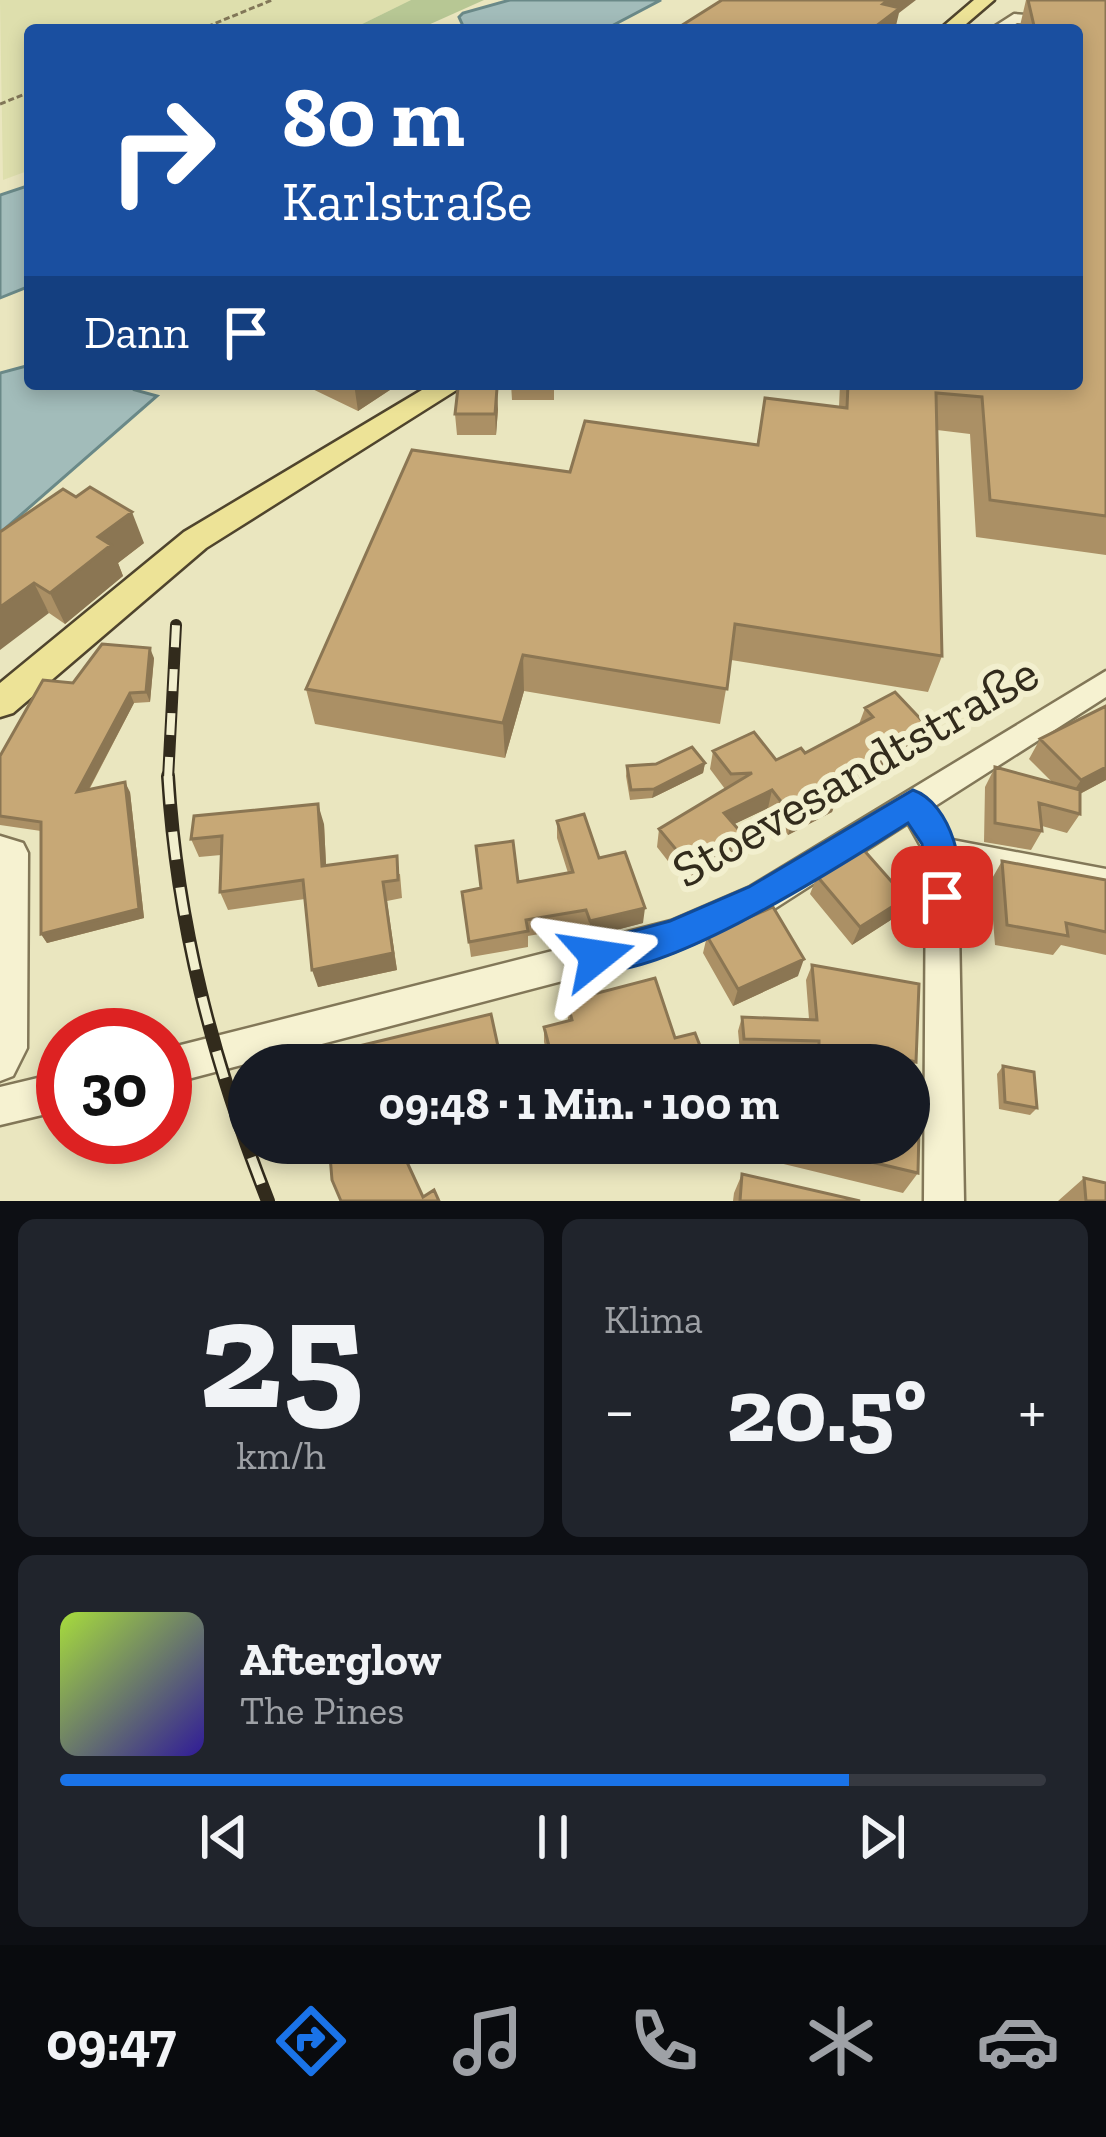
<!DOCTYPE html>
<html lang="de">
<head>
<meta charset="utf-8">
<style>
  :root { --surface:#171b24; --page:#20242c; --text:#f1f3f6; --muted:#9ea1a6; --line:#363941; --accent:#1a73e8 }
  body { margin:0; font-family:"Zilla Slab",serif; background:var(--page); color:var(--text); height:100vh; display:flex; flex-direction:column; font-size:45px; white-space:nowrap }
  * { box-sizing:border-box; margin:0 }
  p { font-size:39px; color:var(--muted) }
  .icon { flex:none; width:66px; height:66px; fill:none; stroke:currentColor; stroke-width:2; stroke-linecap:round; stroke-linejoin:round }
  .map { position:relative; height:1201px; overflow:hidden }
  .details { display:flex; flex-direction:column; gap:18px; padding:18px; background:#0d0f14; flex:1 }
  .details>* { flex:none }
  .hud { position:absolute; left:24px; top:24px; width:1059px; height:366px; border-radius:12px; box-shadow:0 6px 18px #0003; background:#1a4fa0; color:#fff; overflow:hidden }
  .speed { position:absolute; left:36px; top:1008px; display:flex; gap:24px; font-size:60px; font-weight:700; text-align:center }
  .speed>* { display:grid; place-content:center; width:156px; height:156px; border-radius:50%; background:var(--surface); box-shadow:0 6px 18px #0003; line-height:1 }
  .speed .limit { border:18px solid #d22; background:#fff; color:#111 }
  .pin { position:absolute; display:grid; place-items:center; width:102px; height:102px; color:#fff; margin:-51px; border-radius:24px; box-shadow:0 6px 18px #0006 }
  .me { position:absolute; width:132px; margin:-66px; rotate:75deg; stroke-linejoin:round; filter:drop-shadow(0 0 9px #0008) }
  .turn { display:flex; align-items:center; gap:42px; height:252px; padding:0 60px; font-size:54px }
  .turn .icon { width:156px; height:156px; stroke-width:2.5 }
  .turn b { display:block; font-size:84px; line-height:102px }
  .then { display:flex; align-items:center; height:114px; padding:0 60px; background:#0003; gap:24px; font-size:45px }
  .big { font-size:90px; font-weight:700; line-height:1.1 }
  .details .widget { flex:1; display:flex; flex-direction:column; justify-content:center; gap:18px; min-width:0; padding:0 42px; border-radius:18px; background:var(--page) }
  .details .dial { align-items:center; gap:0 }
  .dial b { font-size:156px; line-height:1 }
  .song { display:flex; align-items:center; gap:36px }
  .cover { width:144px; height:144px; border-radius:18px; background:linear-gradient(135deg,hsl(80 70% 55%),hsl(250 70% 35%)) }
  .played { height:12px; border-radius:6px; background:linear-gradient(90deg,var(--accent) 80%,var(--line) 80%) }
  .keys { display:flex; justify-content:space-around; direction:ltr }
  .heat { display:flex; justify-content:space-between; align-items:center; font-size:66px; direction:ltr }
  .details .tiles { flex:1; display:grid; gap:18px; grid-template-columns:1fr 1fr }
  .widget:last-child { grid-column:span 2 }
  .trip { position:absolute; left:228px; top:1044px; width:702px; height:120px; border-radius:60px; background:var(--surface); box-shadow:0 6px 18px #0003; font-weight:700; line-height:120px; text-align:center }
  .tab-bar { display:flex; height:192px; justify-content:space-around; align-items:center; background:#090b0e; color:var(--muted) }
  .tab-bar .icon { width:84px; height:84px }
  .tab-bar .on { color:var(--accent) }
  .tab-bar b { font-size:54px; color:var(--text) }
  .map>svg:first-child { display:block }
</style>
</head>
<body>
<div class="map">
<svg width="1106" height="1201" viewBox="0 0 1106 1201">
  <rect width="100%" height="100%" fill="#eae6bf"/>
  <!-- farmland -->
  <path fill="#dedfad" d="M0,0h411l-61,30h-320v140l-27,10z"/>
  <!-- green -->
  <path fill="#b7c794" d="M411,0h73l-67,30h-67z"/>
  <!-- water -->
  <path fill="#a2bcba" stroke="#6a8988" stroke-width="3" d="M510,0h151l-57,30h-178l37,-4 -4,-9 4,-4z
    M30,185v101l-30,12v-103z
    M30,365v19h110l-5,6 22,6 -157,137v-160z"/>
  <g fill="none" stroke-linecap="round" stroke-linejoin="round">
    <!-- minor casing -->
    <g stroke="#827758" stroke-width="5">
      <path id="minor" d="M1014,14l92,7v8l-89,-6 -11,7h-17z
        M1106,671v26l-174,111 20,32 154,29v30l-148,-28 6,330h-40l2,-346 -18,-32 -134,86 -101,43 -508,133v-36l506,-128 79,-34z
        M0,836l23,7 5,10 -1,195 -14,28 -13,5z
        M63,1072v38l-63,15v-38z"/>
    </g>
    <!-- major casing -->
    <g stroke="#4f442d" stroke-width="5">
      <path id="major" d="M974,0h20l-35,30h-20z
        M432,384h34l-260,164 -193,165 -13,4v-34l184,-151z"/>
    </g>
    <!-- path -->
    <path stroke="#827758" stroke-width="3" stroke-dasharray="6 3" stroke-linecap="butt" d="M199,30l73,-30
      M0,104l30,-12"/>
    <!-- minor -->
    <use href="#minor" fill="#f6f2d1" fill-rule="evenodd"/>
    <!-- major -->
    <use href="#major" fill="#ede397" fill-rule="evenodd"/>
    <!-- rail-far1 casing -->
    <g stroke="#322b1c" stroke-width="12">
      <path id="rail-far1" d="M168,779l8,-154"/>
    </g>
    <!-- rail casing -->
    <g stroke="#322b1c" stroke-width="14">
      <path id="rail" d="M168,776c9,149 45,286 100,425"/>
    </g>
    <!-- rail-far1 -->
    <use href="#rail-far1" stroke="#f2efce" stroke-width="8" stroke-dasharray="22" stroke-linecap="butt"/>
    <!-- rail -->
    <use href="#rail" stroke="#f2efce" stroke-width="9" stroke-dasharray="28" stroke-linecap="butt"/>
  </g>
  <!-- wall -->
  <path fill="#ab9065" d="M1026,0h80v555l-130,-18 -6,-103 -33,-4 5,226 -14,36 -197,-32 -11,64 -196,-33 -19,67 -190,-34 -9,-35 264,-217 187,-28 8,-46 74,9 1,-23h237v-354h-58z
    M302,384h97l-41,27z
    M511,384h43v16h-42z
    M498,409l-2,26h-39l-2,-21z
    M0,532l144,11 -26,20 5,13 -58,48 -16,-11z
    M154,658l-4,44 -16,1 -45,87 41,2 14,126 -97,25 -6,-9v-103l-41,-6v-69l73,-73z
    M1106,706v74l-26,14v20l-13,19 -25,-7v5l-11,19 -47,-8 1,-55 10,-20 57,15 -23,-23 11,-20z
    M865,708l56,39 -84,51 -5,14 -44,23 -20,-27 -34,16 7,31 -52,33 -32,-41 2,-18 66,-40 -15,-20 3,-18 63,9 29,-7 54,-29z
    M705,763l-2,10 -51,25 -22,2 -4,-24 1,-10z
    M557,821l42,37 44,65 -54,14 -4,-11 -57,10v11l-57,10 -9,-65 106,-19 -11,-35z
    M324,824l2,41 74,9 2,24 -15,3 10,69 -79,17 -13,-88 -77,11 -8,-18 1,-37 -22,2 -8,-18z
    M1002,861l104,19v75l-45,-10 -8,10 -58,-10 -5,-63z
    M817,876l89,22 -9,18 -45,29 -42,-51z
    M707,936l91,40 -65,30 -30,-53z
    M812,965l104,97 -7,11v-8l-96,-1 -1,-9 -72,-3 -2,-21 4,-14 67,2 -3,-39z
    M567,1001l108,37 26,27h-69v-2l-7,2h-75l-6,-23v-15l24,-6z
    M1003,1066l34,42 -7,7 -31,-6 -2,-35z
    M727,1143h182l9,30 -15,20 -177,-43z
    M742,1174l118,27h-127l1,-8z
    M1084,1178l22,23h-48z"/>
  <!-- shaded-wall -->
  <path fill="#8b7653" d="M888,0h28l-17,13 -4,17h-24l12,-26z
    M354,384h45l-41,27z
    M497,388l1,21 -2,26 -1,-21z
    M132,512l12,31 -26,20 5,13 -58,48 -15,-31 48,-56z
    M34,583l15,30 -49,37v-43z
    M150,648l4,10 -4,44 -4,-10z
    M523,655l1,36 -19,67 -2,-35z
    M130,693l4,10 -52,99 -5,-10z
    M929,728l-8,19 -84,51 -5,14 -44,23 5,-18 40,-31z
    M705,763l-2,10 -51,25 2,-9z
    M1106,767v13l-38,20 13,-20z
    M125,782l5,10 14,126 -97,25 -6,-9z
    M772,790l-4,18 -48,23 4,-18z
    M318,804l6,20 3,60 -5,-18z
    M745,837l-4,18 -52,33 4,-18z
    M383,882l14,88 -79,17 -6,-17z
    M906,898l-9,18 -45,29 8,-18z
    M645,908l-2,15 -54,14 1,-16z
    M804,959l-6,17 -65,30 5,-17z
    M634,1049l-2,14 -7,2h-50z
    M704,1056l-3,9h-29z"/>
  <!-- building -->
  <path fill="#c7a876" stroke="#8b7653" stroke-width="3" d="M722,0h166l-5,4 17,4 -29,22 -195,-1z
    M1028,0h78v516l-116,-16 -8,-103 -46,-4 6,263 -207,-32 -8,65 -204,-34 -20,68 -197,-34 106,-239 158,22 15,-51 173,24 7,-47 82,10 1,-24h229v-354h-42z
    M458,388h39l-2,26h-40z
    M90,487l42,25 -34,25 13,8 -61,48 -16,-10 -34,24v-75l63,-43 13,8z
    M102,644l48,4 -4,44 -16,1 -53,99 48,-10 14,127 -98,25v-112l-41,-6v-60l43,-76 30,3z
    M895,692l34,36 -96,58 6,8 -46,23 -21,-27 -48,23 21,24 -52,33 -34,-41 93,-56 -21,1 -18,-23 41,-19 22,28 25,-12 4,5 68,-36 -8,-9z
    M1106,706v61l-25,13 -41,-41z
    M692,747l13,16 -51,26 -23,1 -4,-24 29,-2z
    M995,767l85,23v24l-41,-11 3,28 -47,-8z
    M318,804l4,62 75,-10 1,24 -15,2 10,71 -81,17 -9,-90 -83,12 2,-56 -31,3 3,-23z
    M584,814l15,44 26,-6 20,56 -55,13 -4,-11 -60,10 2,11 -59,11 -7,-50 19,-4 -5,-42 37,-5 5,41 55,-10 -16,-51z
    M862,848l44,50 -46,29 -43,-51z
    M1002,861l104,19v52l-40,-9 2,13 -61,-11z
    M773,907l31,52 -66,30 -31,-53z
    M812,965l107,19 -3,78 -32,-8v11h-33l1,-13 -33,-2v-9l-75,-2 -2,-22 75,3z
    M655,978l20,60 20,-5 9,23 -32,9h-33l-5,-16 -59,16h-21l-10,-38 28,-7 -5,-19z
    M491,1014l11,51h-179l-1,-10z
    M1003,1066l31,6 3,36 -32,-6z
    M909,1125l10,3 -1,45 -127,-30h118z
    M329,1143h74l3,17 17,37 11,-7 5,11h-98l-9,-21z
    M742,1174l118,27h-120z
    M1084,1178l22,5v18h-20z"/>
  <!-- route -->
  <path fill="#1a73e8" stroke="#114b97" stroke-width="3" d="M913,790c38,13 57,83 41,118l-12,4 -12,-4 -8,-64 -14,-21c-57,36 -261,169 -323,145l-5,-12 5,-12 85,-23 79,-34z"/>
  <g text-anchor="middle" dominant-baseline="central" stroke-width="12" stroke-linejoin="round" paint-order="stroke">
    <!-- near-street labels -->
    <g font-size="51" fill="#322b1c" stroke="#f2efce">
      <text transform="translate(855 771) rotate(-30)">Stoevesandtstraße</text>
    </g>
  </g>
</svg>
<div class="speed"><div class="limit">30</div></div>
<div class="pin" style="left:942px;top:897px;background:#d93025"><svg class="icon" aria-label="arrive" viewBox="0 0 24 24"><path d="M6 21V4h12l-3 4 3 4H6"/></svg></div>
<svg class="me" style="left:597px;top:956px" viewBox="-20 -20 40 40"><path d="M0-17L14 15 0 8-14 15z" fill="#1a73e8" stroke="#fff" stroke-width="4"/></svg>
<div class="trip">09:48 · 1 Min. · 100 m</div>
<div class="hud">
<div class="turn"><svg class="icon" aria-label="right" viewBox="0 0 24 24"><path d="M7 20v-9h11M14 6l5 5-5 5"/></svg><div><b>80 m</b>Karlstraße</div></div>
<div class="then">Dann<svg class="icon" aria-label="arrive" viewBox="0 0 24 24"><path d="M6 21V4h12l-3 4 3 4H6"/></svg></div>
</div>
</div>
<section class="details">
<div class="tiles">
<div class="widget dial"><b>25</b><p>km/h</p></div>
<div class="widget"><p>Klima</p>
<div class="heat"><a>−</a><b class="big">20.5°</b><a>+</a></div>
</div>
<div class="widget">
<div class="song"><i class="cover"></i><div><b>Afterglow</b><p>The Pines</p></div></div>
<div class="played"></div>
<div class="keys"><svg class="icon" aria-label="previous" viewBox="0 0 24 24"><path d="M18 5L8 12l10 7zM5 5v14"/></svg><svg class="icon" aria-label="pause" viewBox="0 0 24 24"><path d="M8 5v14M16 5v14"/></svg><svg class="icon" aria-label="next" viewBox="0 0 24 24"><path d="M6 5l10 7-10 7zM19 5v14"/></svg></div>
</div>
</div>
</section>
<nav class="tab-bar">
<b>09:47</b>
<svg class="icon on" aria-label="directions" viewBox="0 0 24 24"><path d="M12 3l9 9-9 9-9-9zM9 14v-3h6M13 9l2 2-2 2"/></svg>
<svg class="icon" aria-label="music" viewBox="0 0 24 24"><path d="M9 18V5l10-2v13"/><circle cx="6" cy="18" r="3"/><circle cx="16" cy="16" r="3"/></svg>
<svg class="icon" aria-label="phone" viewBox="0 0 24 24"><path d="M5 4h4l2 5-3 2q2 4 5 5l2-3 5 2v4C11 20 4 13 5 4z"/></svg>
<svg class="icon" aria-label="climate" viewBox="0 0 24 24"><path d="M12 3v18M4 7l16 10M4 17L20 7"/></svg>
<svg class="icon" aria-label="car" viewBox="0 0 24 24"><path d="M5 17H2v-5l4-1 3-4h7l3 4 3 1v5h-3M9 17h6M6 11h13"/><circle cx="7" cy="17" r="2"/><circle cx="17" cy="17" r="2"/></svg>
</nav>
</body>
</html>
